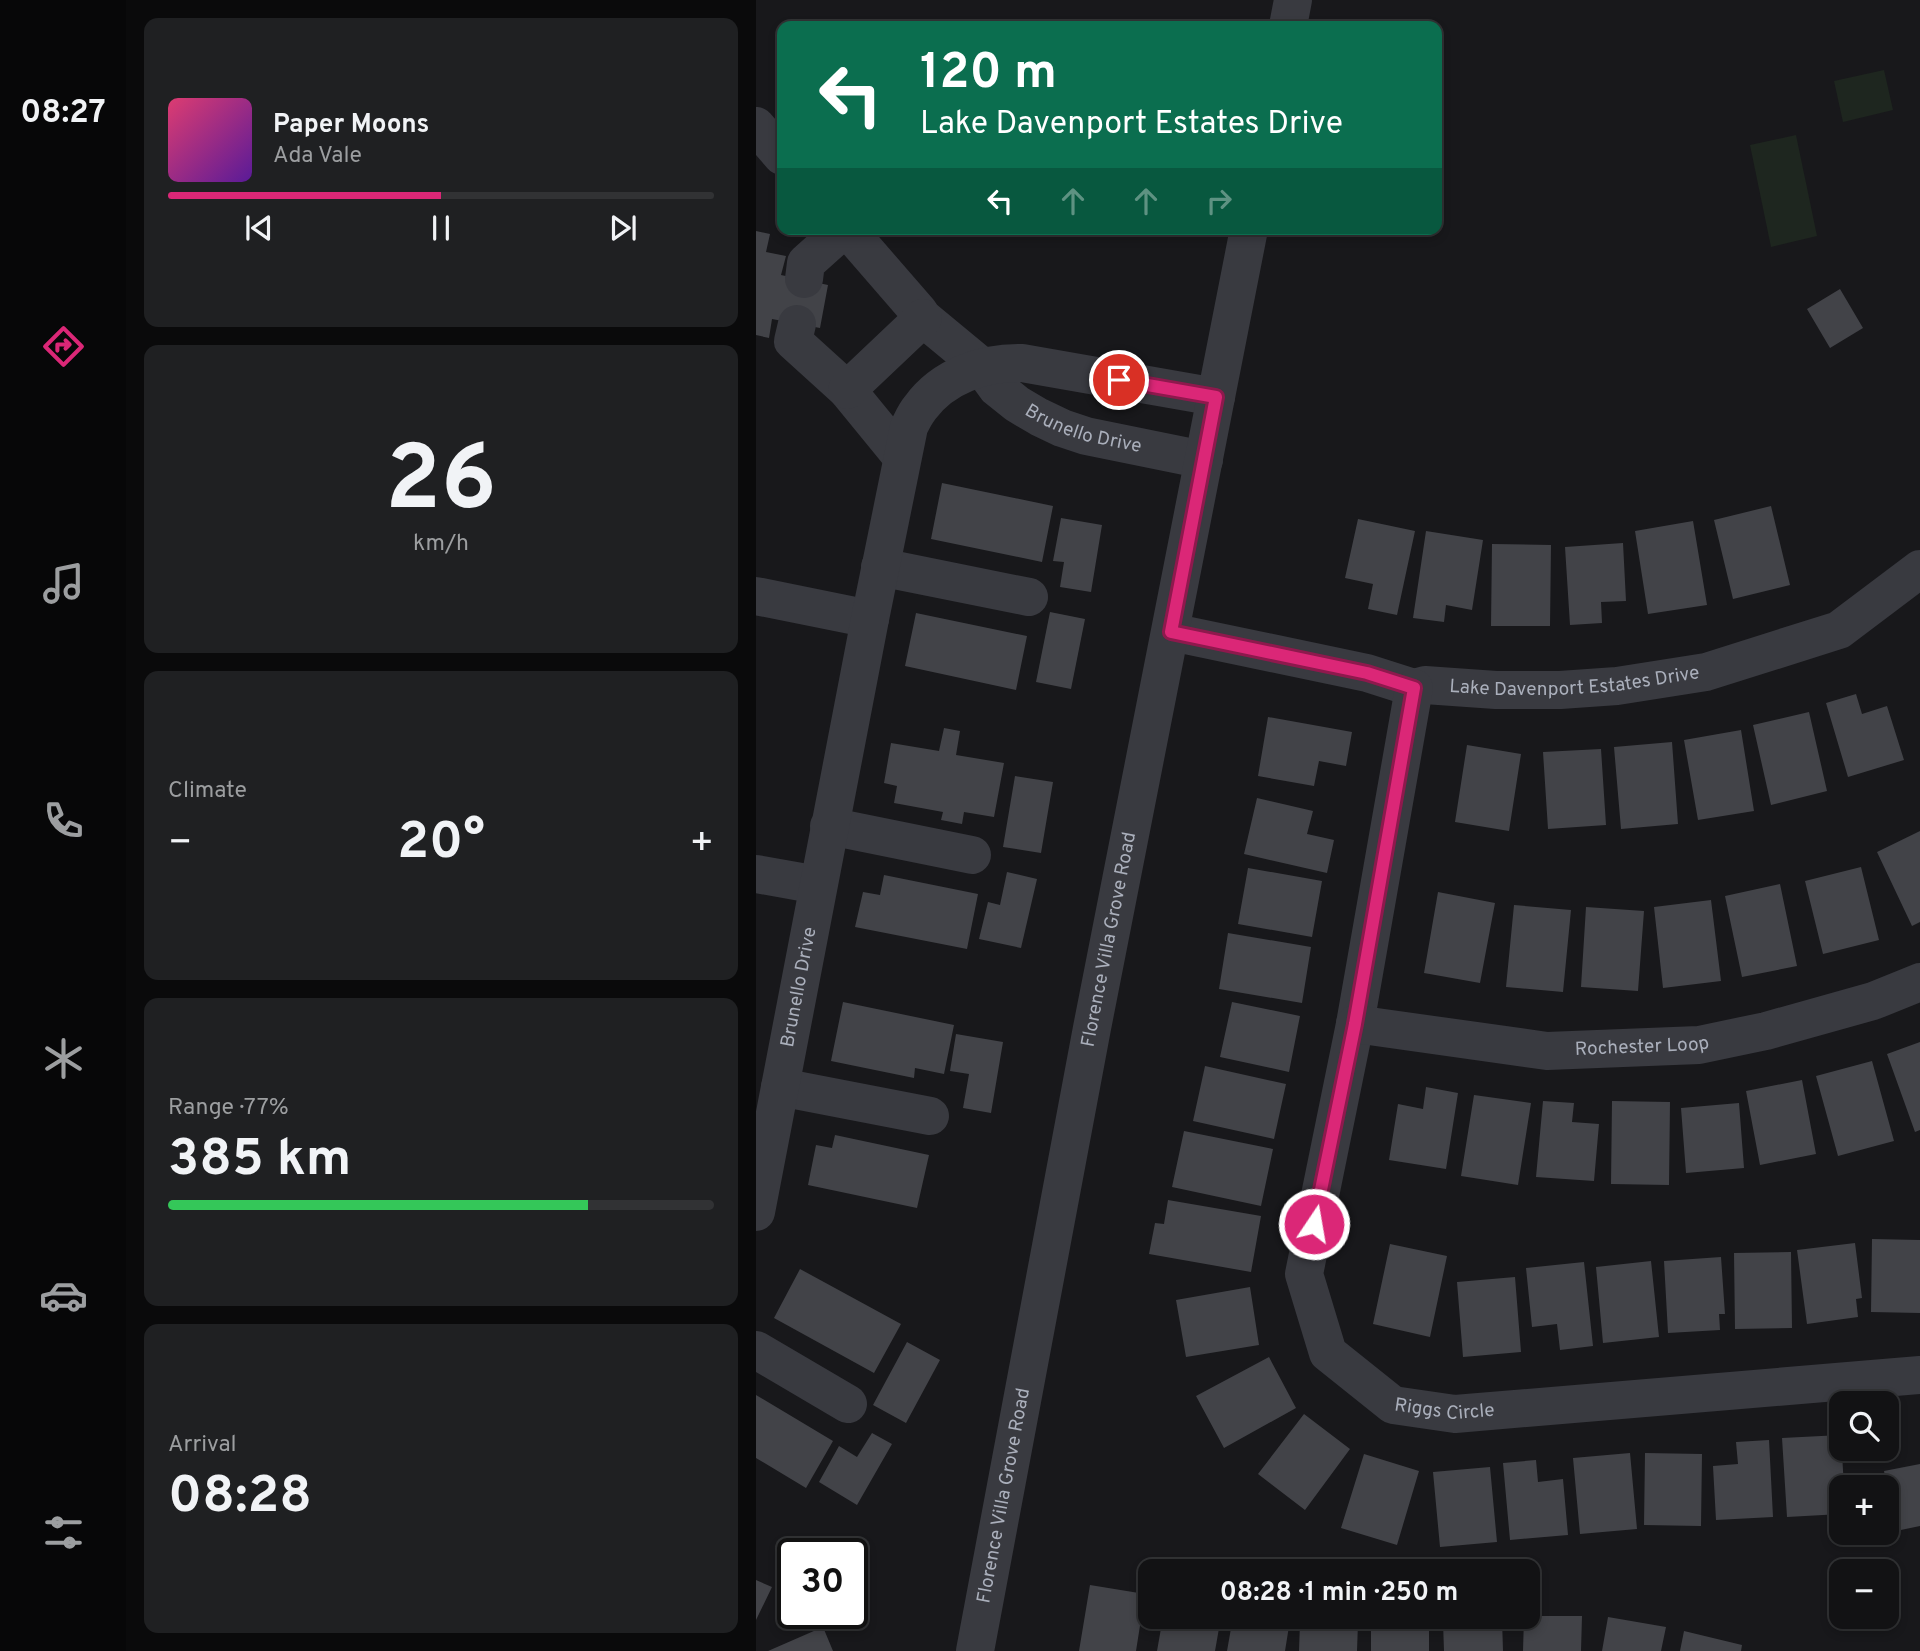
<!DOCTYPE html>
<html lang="en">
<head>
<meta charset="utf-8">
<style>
  :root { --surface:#121214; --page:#1f2022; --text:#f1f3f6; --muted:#9c9ea0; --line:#313234; --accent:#db2777 }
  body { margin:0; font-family:Overpass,sans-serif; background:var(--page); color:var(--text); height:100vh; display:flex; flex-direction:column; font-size:26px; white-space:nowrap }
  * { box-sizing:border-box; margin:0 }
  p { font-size:23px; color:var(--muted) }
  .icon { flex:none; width:38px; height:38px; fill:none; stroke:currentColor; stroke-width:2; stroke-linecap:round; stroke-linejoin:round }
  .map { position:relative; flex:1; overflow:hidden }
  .details { display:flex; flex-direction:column; gap:18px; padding:18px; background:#0a0a0b; width:630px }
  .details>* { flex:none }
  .hud { position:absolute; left:21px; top:21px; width:665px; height:214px; border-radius:14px; box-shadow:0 4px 10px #0003,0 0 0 2px var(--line); background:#0b6e4f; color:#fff; overflow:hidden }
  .tools { position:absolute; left:1073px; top:1391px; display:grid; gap:14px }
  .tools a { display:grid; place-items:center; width:70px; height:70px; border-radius:14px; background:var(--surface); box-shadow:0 4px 10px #0003,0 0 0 2px var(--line); font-size:35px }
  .speed { position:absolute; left:21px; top:1538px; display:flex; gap:14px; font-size:35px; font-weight:700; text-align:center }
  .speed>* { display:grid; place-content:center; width:91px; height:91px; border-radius:50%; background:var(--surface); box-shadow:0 4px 10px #0003,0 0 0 2px var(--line); line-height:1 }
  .speed .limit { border:4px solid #111; border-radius:10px; background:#fff; color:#111 }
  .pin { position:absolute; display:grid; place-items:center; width:60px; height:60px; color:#fff; margin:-30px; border:4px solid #fff; border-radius:50%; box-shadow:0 2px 7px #0007 }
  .me { position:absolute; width:77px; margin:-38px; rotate:12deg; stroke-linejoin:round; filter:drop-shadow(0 0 5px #0008) }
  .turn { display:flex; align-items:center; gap:24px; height:147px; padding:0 28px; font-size:32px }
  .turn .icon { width:91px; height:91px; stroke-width:2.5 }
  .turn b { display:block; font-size:49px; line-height:60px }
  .lanes { display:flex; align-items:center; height:66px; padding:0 28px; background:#0003; justify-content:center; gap:35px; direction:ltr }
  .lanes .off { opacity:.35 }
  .big { font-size:52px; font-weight:700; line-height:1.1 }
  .details .tile { flex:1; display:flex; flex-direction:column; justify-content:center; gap:10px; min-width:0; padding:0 24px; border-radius:14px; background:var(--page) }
  .details .dial { align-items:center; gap:0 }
  .dial b { font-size:91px; line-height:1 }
  .song { display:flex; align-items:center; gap:21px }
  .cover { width:84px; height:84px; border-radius:10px; background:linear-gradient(135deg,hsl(340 70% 55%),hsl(270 70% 35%)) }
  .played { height:7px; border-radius:4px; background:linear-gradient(90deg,var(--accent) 50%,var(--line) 50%) }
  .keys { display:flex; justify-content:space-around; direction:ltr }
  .heat { display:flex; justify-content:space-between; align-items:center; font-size:38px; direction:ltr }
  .charge { height:10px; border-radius:5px; background:linear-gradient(90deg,#34c759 77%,var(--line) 0) }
  .trip { position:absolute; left:382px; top:1559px; width:402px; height:70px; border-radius:14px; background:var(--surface); box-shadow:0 4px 10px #0003,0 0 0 2px var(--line); font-weight:700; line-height:70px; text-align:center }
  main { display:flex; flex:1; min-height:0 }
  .tab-bar { display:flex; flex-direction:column; width:126px; justify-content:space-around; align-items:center; background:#070708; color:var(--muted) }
  .tab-bar .icon { width:49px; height:49px }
  .tab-bar .selected { color:var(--accent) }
  .tab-bar b { font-size:32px; color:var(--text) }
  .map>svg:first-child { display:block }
</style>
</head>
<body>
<main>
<nav class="tab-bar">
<b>08:27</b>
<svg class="icon selected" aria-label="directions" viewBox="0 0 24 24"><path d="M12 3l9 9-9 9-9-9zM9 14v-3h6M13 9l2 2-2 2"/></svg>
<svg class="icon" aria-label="music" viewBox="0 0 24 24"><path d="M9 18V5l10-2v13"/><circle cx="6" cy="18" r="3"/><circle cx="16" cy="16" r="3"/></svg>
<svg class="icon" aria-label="phone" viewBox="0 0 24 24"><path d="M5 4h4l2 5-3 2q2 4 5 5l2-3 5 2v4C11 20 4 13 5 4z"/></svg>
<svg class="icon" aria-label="climate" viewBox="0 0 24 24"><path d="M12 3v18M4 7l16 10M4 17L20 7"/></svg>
<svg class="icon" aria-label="car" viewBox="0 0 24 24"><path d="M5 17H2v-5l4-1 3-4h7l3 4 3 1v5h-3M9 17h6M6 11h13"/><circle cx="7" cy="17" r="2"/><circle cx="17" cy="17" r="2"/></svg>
<svg class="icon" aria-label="filters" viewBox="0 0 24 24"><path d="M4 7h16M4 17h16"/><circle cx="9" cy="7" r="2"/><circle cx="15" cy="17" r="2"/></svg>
</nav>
<section class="details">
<div class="tile">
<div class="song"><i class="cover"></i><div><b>Paper Moons</b><p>Ada Vale</p></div></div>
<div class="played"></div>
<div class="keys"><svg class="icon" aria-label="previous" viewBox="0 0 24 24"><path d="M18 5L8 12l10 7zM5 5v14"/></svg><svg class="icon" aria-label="pause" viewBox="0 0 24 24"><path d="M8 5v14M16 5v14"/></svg><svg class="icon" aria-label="next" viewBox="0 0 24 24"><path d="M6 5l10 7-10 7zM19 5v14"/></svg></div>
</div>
<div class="tile dial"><b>26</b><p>km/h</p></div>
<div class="tile"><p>Climate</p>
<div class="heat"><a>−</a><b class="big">20°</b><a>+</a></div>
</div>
<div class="tile"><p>Range · 77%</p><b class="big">385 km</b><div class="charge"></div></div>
<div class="tile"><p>Arrival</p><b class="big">08:28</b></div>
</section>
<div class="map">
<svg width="1164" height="1651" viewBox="0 0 1164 1651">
  <rect width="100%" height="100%" fill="#18181b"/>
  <!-- green -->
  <path fill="#1e261f" d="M1128,70l9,40 -50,12 -9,-41z
    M1040,135l21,101 -46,11 -21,-102z"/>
  <!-- building -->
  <path fill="#424348" d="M0,231l14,3 -4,18 20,4 -5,19 47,10 -8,43 -48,-9 -3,19 -13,-3z
    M1084,289l23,39 -33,20 -23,-39z
    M186,483l111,23 -11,56 -111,-23z
    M1015,506l19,79 -57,14 -19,-79z
    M305,518l41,7 -11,67 -31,-5 4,-25 -11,-1z
    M602,519l57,12 -18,84 -29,-6 5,-25 -28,-6z
    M937,521l14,84 -59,9 -13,-83z
    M670,531l57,9 -11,70 -26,-5 -2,17 -31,-4z
    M867,543l3,58 -25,1 1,21 -32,2 -5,-78z
    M736,544l59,1 -1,81h-59z
    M294,612l35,7 -14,70 -35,-7z
    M160,613l111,23 -11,54 -111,-24z
    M1100,694l6,20 25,-8 17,54 -56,17 -22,-74z
    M1053,712l18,79 -56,14 -18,-80z
    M512,717l84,15 -6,34 -27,-5 -5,25 -56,-10z
    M188,728l16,3 -4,24 48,8 -10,54 -30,-5 -2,12 -21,-4 2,-8 -49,-9 3,-17 -13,-3 7,-40 48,8z
    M985,730l13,81 -56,9 -14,-80z
    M916,742l6,82 -57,5 -7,-82z
    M711,745l54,9 -12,77 -54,-9z
    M845,749l5,76 -58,4 -5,-77z
    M259,776l38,6 -12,71 -38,-6z
    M501,798l56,13 -6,23 27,6 -7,33 -83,-19z
    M1164,831v91l-8,4 -35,-74z
    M1105,867l18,73 -56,14 -18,-73z
    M492,868l74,13 -10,56 -74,-13z
    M251,872l30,7 -16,69 -42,-9 9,-37 12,3z
    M128,875l94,19 -11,55 -112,-22 8,-35 17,3z
    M1024,884l17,82 -55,11 -17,-81z
    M682,892l57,11 -15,80 -56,-10z
    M955,900l10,81 -58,7 -9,-81z
    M758,905l57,5 -8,82 -57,-5z
    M830,907l58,4 -6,80 -57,-4z
    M472,933l83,14 -9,56 -83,-14z
    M87,1002l111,23 -10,49 -29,-6 -1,10 -83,-17z
    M476,1002l68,14 -11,56 -69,-15z
    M200,1034l47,8 -12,71 -28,-5 6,-34 -19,-3z
    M1164,1042v88l-5,2 -28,-78z
    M1116,1061l22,80 -56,15 -22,-80z
    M449,1066l81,18 -12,55 -81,-18z
    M1046,1080l14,74 -56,11 -14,-74z
    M670,1087l32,6 -12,76 -57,-9 9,-56 25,5z
    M718,1095l57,8 -13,82 -57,-9z
    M787,1101l31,2 -2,19 27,2 -5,57 -58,-4z
    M856,1101l58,1 -1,83 -58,-1z
    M983,1103l5,65 -58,5 -5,-65z
    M428,1131l89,18 -12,57 -89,-19z
    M79,1135l94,20 -12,53 -109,-23 8,-40 16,3z
    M412,1200l93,16 -10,56 -102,-18 6,-31 9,1z
    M1116,1239l48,1v73l-49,-1z
    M1099,1243l7,55 -6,1 2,18 -51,7 -10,-74z
    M634,1244l57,12 -17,81 -57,-13z
    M1035,1252l1,76 -57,1 -1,-76z
    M965,1257l4,57h-6l1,16 -52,3 -4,-72z
    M895,1261l8,76 -56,6 -7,-76z
    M828,1262l9,84 -33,4 -3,-26 -25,3 -6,-59z
    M44,1269l101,55 -27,49 -100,-55z
    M759,1277l6,75 -58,5 -6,-75z
    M494,1287l9,58 -73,12 -10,-57z
    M151,1342l33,18 -34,63 -33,-18z
    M513,1357l27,51 -72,40 -28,-52z
    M0,1395l77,46 -27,47 -50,-30z
    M548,1414l46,35 -45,61 -47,-36z
    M116,1433l20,11 -35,61 -38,-23 20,-36 18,11z
    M1085,1435l3,53h-3v26l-54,3 -5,-79z
    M1013,1440l4,77 -57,3 -3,-54 25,-2 -2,-22z
    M874,1453l7,76 -57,5 -7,-76z
    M889,1453l57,1 -1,72 -57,-1z
    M608,1454l55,17 -22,74 -56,-17z
    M780,1460l2,22 25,-3 5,56 -58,5 -7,-77z
    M1164,1464v62l-24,5 -12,-60z
    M734,1467l7,75 -57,5 -7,-75z
    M0,1580l16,7 -16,33z
    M334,1585l55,9 -9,57h-57z
    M772,1616h54l-1,35h-58l1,-34z
    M407,1617h58l-6,34h-58z
    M477,1617h36l21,3 -5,31h-58z
    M852,1617l58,10 -5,24h-59z
    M746,1619l1,32h-59l-1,-29z
    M544,1622l58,1 -1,28h-58z
    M615,1624h58v27h-58z
    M67,1627l10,24h-65z
    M928,1631l58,14 -1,6h-61z"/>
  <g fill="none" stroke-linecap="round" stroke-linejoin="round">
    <!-- minor -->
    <g stroke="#393a40" stroke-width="38">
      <path d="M532,26l5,-26"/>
      <path d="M0,126l26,30"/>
      <path id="s1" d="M91,229l72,83 4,6 58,48 16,22 20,16 22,13 23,11 24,8 118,24"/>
      <path d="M48,279l2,-16 38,-34"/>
      <path d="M41,324l-4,17 54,49 54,66"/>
      <path d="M91,390l76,-72"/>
      <path d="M124,567l149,30"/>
      <path d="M0,596l114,23"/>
      <path id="s2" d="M415,632l196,41 47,15 11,-3 71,5h64l57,-4 89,-14 133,-42 81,-61"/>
      <path id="s3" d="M658,688l-59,336 -51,250 24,79 65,52 62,9 465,-39"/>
      <path d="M73,826l143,29"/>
      <path d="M0,874l62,11"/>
      <path id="s4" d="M599,1024l192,27 152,-6 67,-14 107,-30 47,-19"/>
      <path d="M24,1087l150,29"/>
      <path id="s5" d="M0,1212l114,-593 39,-192c3,-6 6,-13 11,-19 23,-32 64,-46 102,-45l194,34"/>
      <path d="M0,1350l92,54"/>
      <path id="s6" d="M219,1651l117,-623 157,-799"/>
    </g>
  </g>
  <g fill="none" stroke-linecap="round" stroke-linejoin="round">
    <!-- route casing -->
    <g stroke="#8e194d" stroke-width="18">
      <path id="route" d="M363,380l97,17 -45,235 196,41 47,15 -59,336 -41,200"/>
    </g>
    <!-- route -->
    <use href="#route" stroke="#db2777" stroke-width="12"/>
  </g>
  <g text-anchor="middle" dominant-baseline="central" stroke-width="7" stroke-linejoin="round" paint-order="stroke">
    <!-- street labels -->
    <g font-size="19" fill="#aaafbb" stroke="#131316">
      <text stroke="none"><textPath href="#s1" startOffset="317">Brunello Drive</textPath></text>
      <text stroke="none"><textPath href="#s2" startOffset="411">Lake Davenport Estates Drive</textPath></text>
      <text stroke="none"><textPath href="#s6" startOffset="724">Florence Villa Grove Road</textPath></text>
      <text stroke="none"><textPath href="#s5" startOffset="229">Brunello Drive</textPath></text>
      <text stroke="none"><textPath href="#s4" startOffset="289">Rochester Loop</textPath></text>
      <text stroke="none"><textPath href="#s3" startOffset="814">Riggs Circle</textPath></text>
      <text stroke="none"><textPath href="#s6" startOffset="158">Florence Villa Grove Road</textPath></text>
    </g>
  </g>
</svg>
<div class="tools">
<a><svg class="icon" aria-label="search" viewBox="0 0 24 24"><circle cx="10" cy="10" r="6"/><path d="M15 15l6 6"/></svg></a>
<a>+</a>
<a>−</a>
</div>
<div class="speed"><div class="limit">30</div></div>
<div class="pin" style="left:363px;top:380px;background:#d93025"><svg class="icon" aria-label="arrive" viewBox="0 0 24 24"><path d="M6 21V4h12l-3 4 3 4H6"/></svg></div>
<svg class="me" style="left:558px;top:1224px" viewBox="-20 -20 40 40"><circle r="17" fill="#db2777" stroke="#fff" stroke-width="3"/><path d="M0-11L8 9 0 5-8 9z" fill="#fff"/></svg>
<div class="trip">08:28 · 1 min · 250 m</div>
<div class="hud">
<div class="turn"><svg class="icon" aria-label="left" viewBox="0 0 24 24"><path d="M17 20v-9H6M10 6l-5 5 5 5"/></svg><div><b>120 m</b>Lake Davenport Estates Drive</div></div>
<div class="lanes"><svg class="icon" aria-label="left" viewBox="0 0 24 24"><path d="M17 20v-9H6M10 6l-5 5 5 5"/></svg><svg class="icon off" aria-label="ahead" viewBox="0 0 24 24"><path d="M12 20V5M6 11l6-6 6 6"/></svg><svg class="icon off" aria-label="ahead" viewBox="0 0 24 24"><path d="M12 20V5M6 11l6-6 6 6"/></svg><svg class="icon off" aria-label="right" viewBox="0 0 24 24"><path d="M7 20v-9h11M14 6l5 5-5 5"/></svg></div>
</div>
</div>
</main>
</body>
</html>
